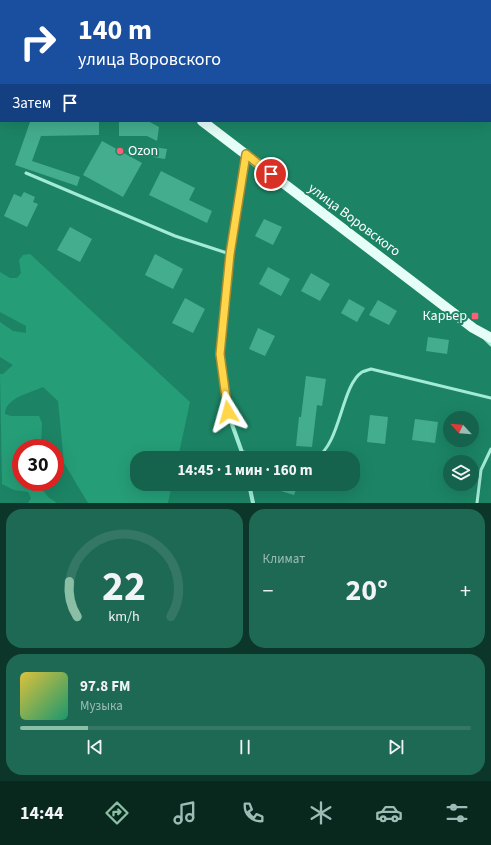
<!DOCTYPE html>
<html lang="ru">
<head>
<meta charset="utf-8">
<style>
  :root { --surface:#15634c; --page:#1e6953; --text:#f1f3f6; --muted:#9dbcb5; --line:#347764; --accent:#8abfa5 }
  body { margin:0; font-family:"Source Sans 3",sans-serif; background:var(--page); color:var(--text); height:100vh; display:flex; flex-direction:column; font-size:15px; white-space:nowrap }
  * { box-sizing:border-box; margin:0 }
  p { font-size:13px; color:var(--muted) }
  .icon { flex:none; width:22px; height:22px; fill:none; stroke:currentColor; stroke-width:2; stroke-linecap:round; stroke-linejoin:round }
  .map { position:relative; height:503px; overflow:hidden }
  .panel { display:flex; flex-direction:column; gap:6px; padding:6px; background:#0c362a; flex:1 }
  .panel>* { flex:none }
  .banner { position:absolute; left:0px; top:0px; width:491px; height:122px; box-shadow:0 4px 16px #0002; background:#1a4fa0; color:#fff; overflow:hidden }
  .needle { width:26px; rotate:296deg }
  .buttons { position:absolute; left:443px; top:411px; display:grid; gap:8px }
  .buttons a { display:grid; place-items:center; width:36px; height:36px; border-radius:50%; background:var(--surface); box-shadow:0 4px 16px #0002; font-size:20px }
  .speed { position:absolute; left:12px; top:439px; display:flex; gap:8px; font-size:20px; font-weight:700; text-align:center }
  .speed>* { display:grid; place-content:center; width:52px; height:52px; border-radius:50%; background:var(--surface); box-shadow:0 4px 16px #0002; line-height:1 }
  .speed .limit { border:6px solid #d22; background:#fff; color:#111 }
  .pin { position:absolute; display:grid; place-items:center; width:34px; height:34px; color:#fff; margin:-17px; border:2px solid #fff; border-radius:50%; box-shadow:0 1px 4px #0007 }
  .me { position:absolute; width:44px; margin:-22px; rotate:352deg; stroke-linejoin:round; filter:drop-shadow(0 0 3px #0008) }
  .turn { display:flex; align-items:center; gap:14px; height:84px; padding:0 12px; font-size:18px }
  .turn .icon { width:52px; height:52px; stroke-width:2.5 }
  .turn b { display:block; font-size:28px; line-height:34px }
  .then { display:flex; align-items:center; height:38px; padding:0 12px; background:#0003; gap:8px; font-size:15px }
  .big { font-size:30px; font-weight:700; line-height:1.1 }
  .panel .tile { flex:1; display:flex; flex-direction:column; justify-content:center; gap:6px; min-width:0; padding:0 14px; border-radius:16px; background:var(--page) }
  .panel .dial { align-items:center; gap:0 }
  .dial svg { height:104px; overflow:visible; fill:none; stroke:var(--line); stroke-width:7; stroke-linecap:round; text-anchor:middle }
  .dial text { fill:var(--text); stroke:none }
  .song { display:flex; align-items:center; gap:12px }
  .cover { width:48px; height:48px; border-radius:6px; background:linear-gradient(135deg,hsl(50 70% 55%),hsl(160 70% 35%)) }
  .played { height:4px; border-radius:2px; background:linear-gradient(90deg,var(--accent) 15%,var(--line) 15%) }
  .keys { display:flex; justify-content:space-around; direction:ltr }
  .heat { display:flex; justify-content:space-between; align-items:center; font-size:22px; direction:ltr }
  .panel .tiles { flex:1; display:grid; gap:6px; grid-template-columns:1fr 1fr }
  .tile:last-child { grid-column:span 2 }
  .trip { position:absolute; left:130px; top:451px; width:230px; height:40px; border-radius:16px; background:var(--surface); box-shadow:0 4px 16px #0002; font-weight:700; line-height:40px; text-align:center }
  .dock { display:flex; height:64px; justify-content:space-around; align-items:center; background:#08281e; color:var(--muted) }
  .dock .icon { width:28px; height:28px }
  .dock .active { color:var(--accent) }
  .dock b { font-size:18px; color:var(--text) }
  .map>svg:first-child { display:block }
</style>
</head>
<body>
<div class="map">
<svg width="491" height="503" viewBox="0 0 491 503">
  <rect width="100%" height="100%" fill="#1c8465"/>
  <!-- green -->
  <path fill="#259d77" d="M30,254l160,148 -12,56h-41v26h35l-4,19h-80l-24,-40 -6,-62 -15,-14c-13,6 -38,11 -38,27l6,2h28l3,7 -1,25h-20v34h20l-1,4 8,11 9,6h-29l3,-5 -3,-6 -14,-2 -12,-6 -2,-110h3l10,-9 -13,-8v-35l13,9 13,2v-7l-26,-14v-40l10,6h7l4,-5 -2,-13 4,-5z"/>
  <!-- building -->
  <path fill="#44ad8d" d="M99,121v14l-58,1 -9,25 48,16 -3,9 -62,-21 15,-43z
    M119,121h29l11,6 -2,14 -10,-5h-28z
    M102,141l40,22 -19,34 -40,-22z
    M154,147l13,2 -2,10 -12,-2z
    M161,171l34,17 -6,12 23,11 -5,12 -58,-28z
    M24,192l11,5 -2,5 5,2 -11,23 -23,-11 10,-22 7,3z
    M264,219l18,8 -9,18 -18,-9z
    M70,227l22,12 -12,23 -23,-12z
    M155,254l28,15 -10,20 -28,-14z
    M268,267l22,12 -9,17 -22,-12z
    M311,273l19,11 -10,17 -19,-10z
    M185,298l20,11 -12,24 -21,-10z
    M349,299l16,9 -8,14 -16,-9z
    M378,300l19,11 -8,14 -20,-10z
    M258,328l17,8 -10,20 -16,-7z
    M428,337l21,3 -2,14 -21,-3z
    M306,376l20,3 -4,27 -5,-1 -5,42 -16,-1 3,-29h2z
    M370,415l18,2 -3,27 -18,-2z
    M415,419l23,3 -3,21 -23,-3z
    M266,484h32l-4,11 -29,-9z"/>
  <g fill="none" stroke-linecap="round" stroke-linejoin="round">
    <!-- path -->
    <path stroke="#a2ebd4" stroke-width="2.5" stroke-dasharray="2 3" stroke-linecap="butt" d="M37,0l1,1
      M0,3h1"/>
    <!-- service -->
    <path stroke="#a2ebd4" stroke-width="3" d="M26,173l149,63 55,18
      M485,339l6,6
      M242,452l46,6
      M316,458c25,-15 25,-72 46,-86 2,-1 6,-2 9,-3l120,29
      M477,503l4,-33 10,-21"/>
    <!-- minor -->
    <path stroke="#a2ebd4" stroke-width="4" d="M164,0l1,1
      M489,0l2,2
      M244,458l-16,-45 -8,-59 10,-100 16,-99
      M249,484l4,19"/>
    <!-- primary -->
    <path stroke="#e6fef8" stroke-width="10" d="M0,99h1
      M202,121l271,207 18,10"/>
  </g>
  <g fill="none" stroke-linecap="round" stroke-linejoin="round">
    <!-- route casing -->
    <g stroke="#a68a30" stroke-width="10">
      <path id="route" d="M228,412l-8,-58 10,-100 16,-100 25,20"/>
    </g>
    <!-- route -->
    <use href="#route" stroke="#ffd54a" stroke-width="7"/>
  </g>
  <!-- markers -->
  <g fill="#fc5f77" stroke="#1c8465" stroke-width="1.5">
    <circle cx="120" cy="151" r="4"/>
    <rect x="471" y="312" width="8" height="8" rx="2"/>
  </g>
  <g text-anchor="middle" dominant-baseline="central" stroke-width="4" stroke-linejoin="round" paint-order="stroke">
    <!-- poi labels -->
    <g font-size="14" fill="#fff" stroke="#1c8465" text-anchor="start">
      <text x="128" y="151">Ozon</text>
      <text x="467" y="316" text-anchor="end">Карьер</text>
    </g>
    <!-- street labels -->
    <g font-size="14" fill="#fff" stroke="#1c8465">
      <text transform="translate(354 220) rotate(37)">улица Воровского</text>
    </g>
  </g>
</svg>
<div class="buttons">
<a><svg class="needle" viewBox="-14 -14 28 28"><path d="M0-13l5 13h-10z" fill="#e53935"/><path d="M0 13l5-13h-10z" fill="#9dbcb5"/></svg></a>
<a><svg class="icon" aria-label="layers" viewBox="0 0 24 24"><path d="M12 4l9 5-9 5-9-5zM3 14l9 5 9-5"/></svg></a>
</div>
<div class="speed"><div class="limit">30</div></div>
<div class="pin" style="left:271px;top:174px;background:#d93025"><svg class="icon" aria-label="arrive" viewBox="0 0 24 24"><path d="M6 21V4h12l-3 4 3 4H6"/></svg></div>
<svg class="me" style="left:228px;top:412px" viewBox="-20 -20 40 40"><path d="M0-17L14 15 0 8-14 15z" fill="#ffd54a" stroke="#fff" stroke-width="4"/></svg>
<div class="trip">14:45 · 1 мин · 160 m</div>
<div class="banner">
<div class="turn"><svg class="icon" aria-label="right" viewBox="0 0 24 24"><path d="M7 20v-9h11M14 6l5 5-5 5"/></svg><div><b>140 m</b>улица Воровского</div></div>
<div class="then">Затем<svg class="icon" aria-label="arrive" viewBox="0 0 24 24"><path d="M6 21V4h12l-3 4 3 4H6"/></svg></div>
</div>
</div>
<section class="panel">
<div class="tiles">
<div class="tile dial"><svg viewBox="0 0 100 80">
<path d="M14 69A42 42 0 1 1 86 69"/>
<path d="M14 69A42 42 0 0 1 8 42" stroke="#8abfa5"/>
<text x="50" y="56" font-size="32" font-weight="700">22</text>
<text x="50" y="72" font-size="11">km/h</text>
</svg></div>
<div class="tile"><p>Климат</p>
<div class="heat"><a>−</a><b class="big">20°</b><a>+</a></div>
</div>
<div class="tile">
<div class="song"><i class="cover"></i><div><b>97.8 FM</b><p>Музыка</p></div></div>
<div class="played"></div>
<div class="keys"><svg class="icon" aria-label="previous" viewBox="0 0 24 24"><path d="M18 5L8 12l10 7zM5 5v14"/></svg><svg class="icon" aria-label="pause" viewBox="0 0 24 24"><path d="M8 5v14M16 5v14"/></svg><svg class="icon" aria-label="next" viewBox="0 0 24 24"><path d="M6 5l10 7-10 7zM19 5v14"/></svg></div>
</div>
</div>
</section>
<nav class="dock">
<b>14:44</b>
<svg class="icon active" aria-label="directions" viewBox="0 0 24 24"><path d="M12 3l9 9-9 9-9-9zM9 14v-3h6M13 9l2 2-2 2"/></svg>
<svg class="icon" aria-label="music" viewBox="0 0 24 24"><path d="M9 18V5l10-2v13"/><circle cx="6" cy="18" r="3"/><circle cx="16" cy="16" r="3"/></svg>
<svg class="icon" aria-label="phone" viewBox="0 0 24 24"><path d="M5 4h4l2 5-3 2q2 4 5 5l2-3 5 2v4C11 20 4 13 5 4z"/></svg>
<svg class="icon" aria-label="climate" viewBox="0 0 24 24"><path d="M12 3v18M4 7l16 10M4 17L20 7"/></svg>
<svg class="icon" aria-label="car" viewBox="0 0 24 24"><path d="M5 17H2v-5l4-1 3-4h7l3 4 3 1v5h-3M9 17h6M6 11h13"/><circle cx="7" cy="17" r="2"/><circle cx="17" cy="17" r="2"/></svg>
<svg class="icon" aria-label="filters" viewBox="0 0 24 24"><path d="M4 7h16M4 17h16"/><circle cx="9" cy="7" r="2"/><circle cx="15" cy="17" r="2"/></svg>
</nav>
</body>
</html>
